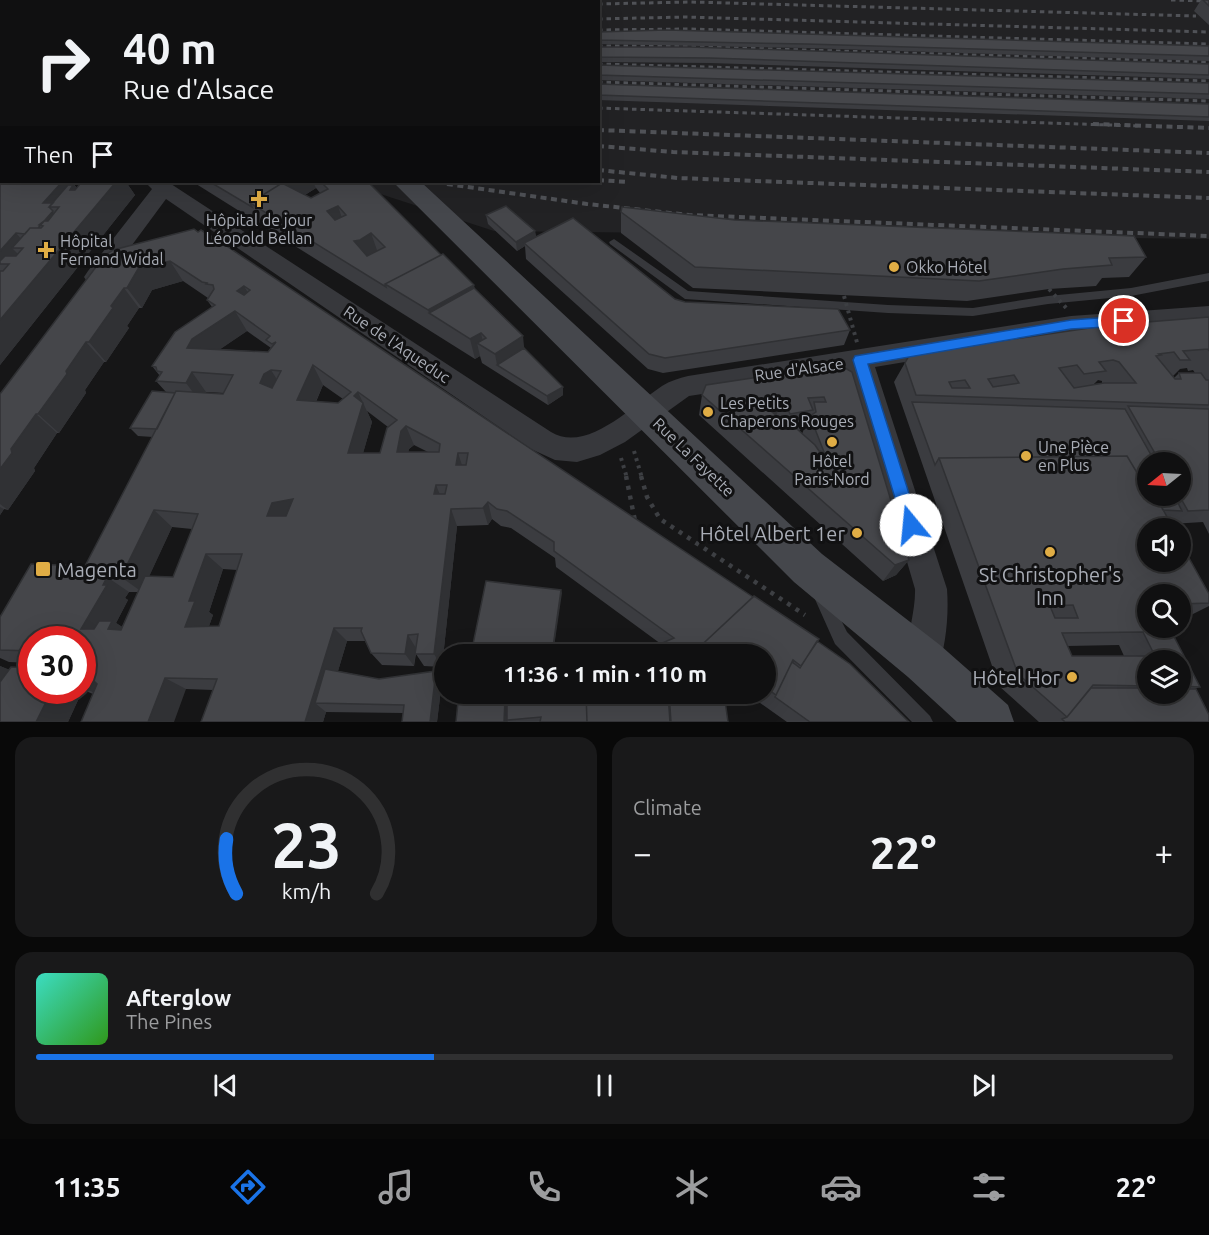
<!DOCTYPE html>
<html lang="en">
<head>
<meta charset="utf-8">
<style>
  :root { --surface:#101011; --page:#19191a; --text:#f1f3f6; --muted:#9c9d9f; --line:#303031; --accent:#1a73e8 }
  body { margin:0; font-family:Ubuntu,sans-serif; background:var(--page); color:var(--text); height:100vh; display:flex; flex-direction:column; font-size:22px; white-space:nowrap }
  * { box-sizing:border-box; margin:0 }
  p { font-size:20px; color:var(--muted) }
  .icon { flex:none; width:33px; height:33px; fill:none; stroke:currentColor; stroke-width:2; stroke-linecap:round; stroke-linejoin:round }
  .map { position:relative; height:722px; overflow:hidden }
  .details { display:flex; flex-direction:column; gap:15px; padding:15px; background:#090909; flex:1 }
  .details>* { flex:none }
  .guide { position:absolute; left:0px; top:0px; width:600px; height:183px; box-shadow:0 6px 24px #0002,0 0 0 2px var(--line); background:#101011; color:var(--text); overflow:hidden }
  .needle { width:39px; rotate:252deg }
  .tools { position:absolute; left:1137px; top:452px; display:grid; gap:12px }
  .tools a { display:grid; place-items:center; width:54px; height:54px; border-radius:50%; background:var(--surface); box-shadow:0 6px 24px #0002,0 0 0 2px var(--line); font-size:30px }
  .speed { position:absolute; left:18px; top:626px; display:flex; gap:12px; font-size:30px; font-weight:700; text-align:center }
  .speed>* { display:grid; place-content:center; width:78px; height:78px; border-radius:50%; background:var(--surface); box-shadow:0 6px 24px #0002,0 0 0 2px var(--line); line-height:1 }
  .speed .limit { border:9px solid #d22; background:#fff; color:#111 }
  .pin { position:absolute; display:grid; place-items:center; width:51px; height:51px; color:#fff; margin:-26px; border:3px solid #fff; border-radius:50%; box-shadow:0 2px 6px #0007 }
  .me { position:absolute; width:66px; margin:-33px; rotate:343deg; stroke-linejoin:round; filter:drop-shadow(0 0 4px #0008) }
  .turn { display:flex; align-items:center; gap:21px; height:126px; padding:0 24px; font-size:27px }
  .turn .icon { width:78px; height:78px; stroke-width:2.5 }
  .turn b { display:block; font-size:42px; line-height:51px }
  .then { display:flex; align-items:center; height:57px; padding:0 24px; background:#0003; gap:12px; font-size:22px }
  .big { font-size:45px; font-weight:600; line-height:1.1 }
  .details .tile { flex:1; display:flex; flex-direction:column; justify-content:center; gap:9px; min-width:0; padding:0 21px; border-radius:18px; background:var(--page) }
  .details .dial { align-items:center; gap:0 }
  .dial svg { height:156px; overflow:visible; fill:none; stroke:var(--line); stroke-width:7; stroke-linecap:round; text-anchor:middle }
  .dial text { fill:var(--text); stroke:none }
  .song { display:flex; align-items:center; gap:18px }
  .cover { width:72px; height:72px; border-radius:9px; background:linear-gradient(135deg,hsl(170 70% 55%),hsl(110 70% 35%)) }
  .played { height:6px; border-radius:3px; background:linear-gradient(90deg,var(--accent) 35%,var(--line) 35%) }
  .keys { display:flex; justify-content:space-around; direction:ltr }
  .heat { display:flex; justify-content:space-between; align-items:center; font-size:33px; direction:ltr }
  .details .tiles { flex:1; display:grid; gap:15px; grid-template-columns:1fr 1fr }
  .tile:last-child { grid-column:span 2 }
  .trip { position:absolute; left:434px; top:644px; width:342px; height:60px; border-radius:30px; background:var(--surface); box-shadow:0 6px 24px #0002,0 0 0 2px var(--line); font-weight:600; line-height:60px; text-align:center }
  .tabs { display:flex; height:96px; justify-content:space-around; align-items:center; background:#060607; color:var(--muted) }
  .tabs .icon { width:42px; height:42px }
  .tabs .on { color:var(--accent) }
  .tabs b { font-size:27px; color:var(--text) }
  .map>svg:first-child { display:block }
</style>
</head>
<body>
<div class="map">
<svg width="1209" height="722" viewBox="0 0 1209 722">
  <rect width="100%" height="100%" fill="#161617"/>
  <!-- built -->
  <path fill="#222224" d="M327,0h882v239l-715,-8 -135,-44 -52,-5h291v-180l-277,-1z"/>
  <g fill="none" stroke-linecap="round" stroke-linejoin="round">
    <!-- path-far2 -->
    <path stroke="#3d3f43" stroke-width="2" stroke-dasharray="2 3" stroke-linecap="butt" d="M536,0h12"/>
    <!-- path-far1 -->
    <path stroke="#3d3f43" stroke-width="4" stroke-dasharray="3 4.5" stroke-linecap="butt" d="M634,451l8,27
      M621,458l6,20"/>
    <!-- path -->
    <path stroke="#3d3f43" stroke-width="4.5" stroke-dasharray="4 6" stroke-linecap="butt" d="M626,476l9,45
      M641,476l6,21 13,22 145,96"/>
    <!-- service -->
    <path fill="#37383c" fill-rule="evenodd" d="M614,239l74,52 200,14 85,3 75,-12 83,-8 78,-15v8l-78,15 -83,8 -75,12 -85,-3 -203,-14 -75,-55 -1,-2z
      M822,589l5,3 20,40 83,84 3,6h-21l-77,-78 -21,-47 3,-5z"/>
    <!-- minor -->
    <path fill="#37383c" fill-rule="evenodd" d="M190,0h22l-23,2z
      M0,30h2v10h-2z
      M0,76h2v11h-2z
      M145,182h23l383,250c36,22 82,-27 111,-46 8,-5 17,-8 26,-10l383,-60 138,-10v18l-138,10 -196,33 72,222c2,26 -1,60 -11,84l-12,5 -12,-5c-11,-25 4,-57 3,-84l-64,-218 -162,25 -64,46 -25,13 -23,7 -22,-2 -24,-11 -365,-250 -62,84 -8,2 -8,-2 -4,-6 4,-6 64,-82z"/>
    <!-- secondary -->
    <path fill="#45474c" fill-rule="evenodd" d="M206,0h20l1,2h-20z
      M393,182h28l401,372 118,91 68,60 6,17h-57l-49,-45 -114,-95z"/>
    <!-- rail-far1 -->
    <path stroke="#505257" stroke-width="3" stroke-dasharray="4.5 4" stroke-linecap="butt" d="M1171,0l38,1
      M330,2l5,-2
      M366,2l7,-2
      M406,2l7,-2
      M426,2l7,-2
      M468,2l9,-2
      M493,2l11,-2
      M574,2l20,-2
      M598,4l93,-2 505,14
      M598,19l87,-2 524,15
      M598,30l90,-1 521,15
      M598,46h72l539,16
      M598,64l611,17
      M598,82l611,19
      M598,108l541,18"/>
    <!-- rail -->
    <path stroke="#505257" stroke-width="4" stroke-dasharray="6 4.5" stroke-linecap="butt" d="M1093,124l116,4
      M598,130l611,23
      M598,146l75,6 536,20
      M598,170l80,8 531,20
      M598,180l30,2
      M447,184l140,20 102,11 520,21"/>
    <!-- path-bridge -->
    <path stroke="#3d3f43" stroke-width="4" stroke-dasharray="3 4.5" stroke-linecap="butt" d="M1049,289l19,21
      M844,296l14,50"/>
  </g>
  <!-- wall -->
  <path fill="#3b3c40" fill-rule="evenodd" d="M241,0h80l-5,2h-74z
    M1201,0h8v25l-15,-14z
    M598,32l611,14v15l-403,-13 -208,-4z
    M598,47l611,17v15l-499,-16 -112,-1z
    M598,65l611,18v16l-611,-19z
    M598,84l611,20v17l-611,-21z
    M0,154l2,2v26h70l5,6 3,-4 -1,-2h47l9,13 -135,170z
    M193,182h175l106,106 50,60 39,39v8l-15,10 -66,-42 -2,-7 -5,3zM316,188l4,5 -9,5 -6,-3z
    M621,212l114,8 411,37 -17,20 -27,1 -6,8 -47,3 -82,12 -274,-13 -72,-55z
    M486,215l49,16 1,6 139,62 10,3 165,28 -6,15 -181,28 -15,-4 -122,-110 -1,-13 -8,5 -29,-27z
    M194,229l623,412 92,81h-122l-41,-29h19v-39l-104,-10 -105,-77 -1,-9 -44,-30 -10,-2 -9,-7 -4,6 -31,1 -15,141 -18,-1 -8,-12 -2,12 -32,-1 -11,-12 -6,-12h-18l-9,30 41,8 57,-8 6,10 -5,41 -34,-9 -77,-1 -3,10 -110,-32 -27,-1 -93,5 -7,-3 -7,7 -11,24h-68v-56l9,4 73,20v-51h-50v24l-23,-1 -9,-4v-41l85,-51 68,-129 -15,-1 -8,-8 36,-36 -10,-11 4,-5 -8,-10 60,-59 -5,-7 1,-2 -25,-17 -31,9 -10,18h-3l-12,18 2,2 -23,34h-2l-19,28 1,3 -27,40h-2l-23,35 1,3 -27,39 -4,-1 -4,6v-121l105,-139zM247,331l24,17 -3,4 -48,-3zM323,385l20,14 -5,4 -22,-1zM206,392l18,1 -1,1 -17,-1zM367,411l21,16 -8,26h-17l9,-31zM414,445l14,7h-20l1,-3zM172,527l20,2 -19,48 -24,-1zM223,569l14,1 -18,56h-10l4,-11 -4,-3zM129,592h9l-16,35 -6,-4 12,-23 -3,-2z
    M1209,317v217l-6,-12 -32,2 2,4h-25v33h32v-19l29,52v12l-22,11h-7v-23h-32v33h21l31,60 -6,2h2l13,26v7h-170l-40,-36 -105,-304 16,-28 200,-29zM1187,368l1,3 5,-1 2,3h-16l-5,5 -1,-2 7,-7zM1098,380l4,1v2l-8,1zM1148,462h32v33h-32zM1119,645l5,11h-52l-5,-10zM1148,660h32v33h-32z
    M840,365l69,195 -13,15 -13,6 -184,-166 3,-20zM804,429l-2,5 -3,-4z
    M505,699l2,6 34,-1 187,18h-272z"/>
  <!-- shaded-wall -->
  <path fill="#303134" d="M0,0l2,2v26h-2z
    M73,0h96l-8,2h-97z
    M251,0h70l-5,2h-64z
    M62,182h10l7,10 -20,15h-10l16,20 -22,-1v-23z
    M116,182h10l9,13 -135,170v-45z
    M294,182h19l3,6 -45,28 -17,-11z
    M338,206l7,21 -10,4 -8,-20z
    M535,231l1,9 -12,3 1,3 -8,5 -1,-9z
    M16,233l14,16 -18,-1 10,10 -13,6h-9v-13z
    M371,233l7,20 -10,7 -14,-19z
    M170,261l13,20 -31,9 -10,18 -15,-20 11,-19z
    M474,285l5,24 -50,4 -1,-3z
    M244,286l12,20 -19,-15z
    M124,288l15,20 -12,18 2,2 -23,34 -17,-20 22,-36z
    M235,311l12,20 -41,28 -20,-12 6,-8z
    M481,333l3,14 -7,-4 3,13 -5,3 -5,-20z
    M523,336l2,20 -28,9 -2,-11z
    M86,342l18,20 -19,28 1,3 -27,40 -21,-19 28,-43z
    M313,365l10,20 -15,34 -11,-19z
    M271,370l12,19 -7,4 -16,-10 4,-9z
    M192,372l14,20 -5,11 -15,-20z
    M563,387v8l-15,10 -1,-9z
    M358,392l14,30 -14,49 -10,-18 6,-57z
    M780,404l-6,19 -8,-16z
    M36,414l21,19 -23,35 1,3 -27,39 -8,-6v-35l11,-20z
    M406,426l8,19 -5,4 -4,21 -8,-18 4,-21z
    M458,453l6,18 -8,-6z
    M436,485l7,17 -9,-8z
    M293,499l-8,21 -18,-4 5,-13z
    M488,502l4,17 -4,6 -5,-17z
    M0,507l4,2 -4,6z
    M451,509l6,17 -15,141 -8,-13z
    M154,510l18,17 -30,65 -21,-15z
    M206,554l17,15 -14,43 4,3 -9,25 -19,-13 4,-26z
    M909,560l-13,15 -13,6 12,-16z
    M107,577l22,15 -4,6 3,2 -12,23 18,11 -53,-5z
    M561,590l1,3 -9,61h-1z
    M334,628l13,13 -19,63 -13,-1 11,9 -3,10h-18z
    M408,635l8,13 -2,18 -9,-12z
    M0,666l23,9 -23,44z
    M436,671l6,10 -5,41h-7z
    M165,678l21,11 -12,33h-26z
    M93,680l24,11 -14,6 -21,-10v-3z
    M52,690h30l4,1 -7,7 -11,24h-32z
    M505,699l4,11 -2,10 1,2h-4z"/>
  <!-- building -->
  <path fill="#45464a" stroke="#303134" stroke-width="1.5" fill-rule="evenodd" d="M0,0h73l-9,2h-62v10h-2z
    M132,0h55l1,2h-61z
    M1203,0h6v6z
    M667,30l542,16v10l-402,-12 -209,-4v-8z
    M598,47h92l519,17v11l-499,-17 -112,-1z
    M598,65l611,18v11l-611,-19z
    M598,84l611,20v13l-611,-22z
    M0,162h2v20h60l-19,21h10l-4,4 4,4 -15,17h-8l-5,6 -9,-1 -16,18z
    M79,182h37l-116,138v-49h3l6,-7h-9v-3l5,-5h11l7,-8h-11l18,-20h11l2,-2 -4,-1 5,-4h4l11,-14h-10l19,-22h5l-3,5h5l5,-6z
    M210,182h84l-7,3 -5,-2 -32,20 2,4z
    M321,182h47l73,73 -56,29 1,3 -136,-84 32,-20 29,15 17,-9zM338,206l8,9 -11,5 -8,-9zM371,233l14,14 -18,9 -13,-15 6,-1z
    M506,206l29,25 -19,11 -30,-27z
    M622,207l113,13 399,16 12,21 -37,1 3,7 -49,4 -84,12 -284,-14 -74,-55z
    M573,218l102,81 10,3 153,7 12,21 -185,28 -16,-4 -125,-111z
    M194,229l4,3 3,-2 24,15 528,352 -61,57h-44l7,-8 19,-8 -120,-87v-9l-47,-31 -10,-2 -9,-7 -5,6 -32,1 -17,145h-19l3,-20 -10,1 -3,19 -34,-1 -10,-22 1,-3h-28l-29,94h-104l16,-43 -52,-1 -17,44h-67l16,-38 -4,-4 -11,4v-45h-50v12l-32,-1v-33l31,-53 54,2 91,-175 47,3 10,-19 -41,-3 -6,11 -30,-2 6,-9 -5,-1 -1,-4 -4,-1 23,-34 40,-27 -8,-5 7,-11 -1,-4 -7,-1 1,-1 -5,-1 -32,-21 -32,8 -11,19h-3l-13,18 2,2 -24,34h-3l-20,29 1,3 -29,40h-2l-25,35 1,4 -12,16v-75l105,-139 8,-5zM244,286l6,4 -6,5 -7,-4zM235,311l35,25 -4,4 6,4 4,-2 -8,10 -81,-4 5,-9zM313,365l38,27 -13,11 -41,-3zM271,370l10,1 -9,17 -12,-5 4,-9zM358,392l39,28 -10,8 -7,25h-32l15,-50 -9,-7zM406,426l34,18 -1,8h-42l4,-21zM458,453h10l-2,12h-10zM436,485h11l-2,9h-11zM293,499l-7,17h-19l5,-13zM154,510l44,4 -25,63 -28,-1 -24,54 -13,-1 4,-8h-13l-5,8h-13l26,-44h-4l4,-8h14zM206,554h36l-23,72 -34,1 10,-26h-6z
    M443,254l31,31 -46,25 -43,-26z
    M474,288l49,48 -28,18 -18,-11 9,-5 -5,-5 -11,6 -41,-26z
    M1209,317v34l-1,-2 -25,2 7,9h-10l-6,-8 -15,2 2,1 -5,1 19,23h6l-2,-6h22l5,7h3v25l-293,-10 -11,-32 5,-9 200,-29zM1113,360l6,2 17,21h-32l-30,5 -15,-20 18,-3 7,9 22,-3 -7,-9zM1014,375l5,8 -26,4 -5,-8zM965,380l5,8h-18l-3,-6z
    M524,348l39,39 -16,9 -50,-31z
    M840,365l12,7 57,188 -14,5 -193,-170 4,-10zM824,397l2,5h-12l2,10 -6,4 14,36 -5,-1 -4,-6 -26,-23h-5l-18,-15 14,-3 2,6 6,-1 2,5 23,-4 -5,-12z
    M152,391l23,2 -18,36 -27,-1z
    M912,402l213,7 30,53h-7v29l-21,-35 -188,2 -4,7z
    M1128,406l81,3v101l-21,1 -9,-16h1v-33h-20z
    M1127,456l21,35v4h2l5,9h5l13,24h-25v33h32v-19l29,52v9l-29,1v-10h-32v11h-7l7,11v11h21l31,60 -20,-1v-26h-32v26l-55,-1 -26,32 -49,-43 -79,-216zM1073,605l5,13h-23l-5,-12zM1143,632l12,24h-83l-10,-23z
    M1150,495h24l8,16 -19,-1 -3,-6h-5z
    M486,581l75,9 -9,64h-81z
    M754,596l65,43 -18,27 -8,-6 -17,35 -11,-8v-33h-73z
    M817,641l33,23 59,58h-99l-35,-25 17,-35 8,6z
    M11,667l21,1v22h20l-16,32h-36v-40z
    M325,669l54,10 57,-8 -6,51h-28l2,-17 -89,-2z
    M1091,688h57v5h32v-4h16l13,26v7h-144l-3,-3 5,-2z
    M542,693h44l1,29h-47l1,-5 -34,3v-15l34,-1z
    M586,693h82l2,29h-83z
    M669,693h55l4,29h-57z
    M505,699l-1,23h-48l2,-20z"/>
  <!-- route -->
  <path fill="#1a73e8" stroke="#114b97" stroke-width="1.5" d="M1124,316l7,5 -7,5 -53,3 -203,35 51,161 -2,6 -6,2 -6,-2 -52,-171 2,-4 216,-36z"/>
  <!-- markers -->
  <g fill="#e0ad45" stroke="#111112" stroke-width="2">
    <path d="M256 190h6v6h6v6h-6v6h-6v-6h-6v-6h6z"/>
    <path d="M43 241h6v6h6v6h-6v6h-6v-6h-6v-6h6z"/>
    <circle cx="894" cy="267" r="6"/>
    <circle cx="708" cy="412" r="6"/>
    <circle cx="832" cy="442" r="6"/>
    <circle cx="1026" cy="456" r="6"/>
    <circle cx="857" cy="533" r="6"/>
    <circle cx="1050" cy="552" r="6"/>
    <rect x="35" y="561" width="16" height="16" rx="3"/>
    <circle cx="1072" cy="677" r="6"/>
  </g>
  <g text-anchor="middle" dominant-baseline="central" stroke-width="6" stroke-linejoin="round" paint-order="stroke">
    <!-- poi labels -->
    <g font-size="16" fill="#a9adb6" stroke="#111112" text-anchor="start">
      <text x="259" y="220" text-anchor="middle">Hôpital de jour<tspan x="259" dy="18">Léopold Bellan</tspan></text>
      <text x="60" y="241">Hôpital<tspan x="60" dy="18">Fernand Widal</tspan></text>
      <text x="906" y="267">Okko Hôtel</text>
      <text x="720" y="403">Les Petits<tspan x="720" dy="18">Chaperons Rouges</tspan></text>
      <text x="1038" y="447">Une Pièce<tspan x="1038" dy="18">en Plus</tspan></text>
      <text x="832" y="461" text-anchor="middle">Hôtel<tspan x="832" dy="18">Paris-Nord</tspan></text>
    </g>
    <!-- street labels -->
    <g font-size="16" fill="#a9adb6" stroke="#111112">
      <text transform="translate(397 344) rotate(34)">Rue de l'Aqueduc</text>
      <text transform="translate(799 369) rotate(-8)">Rue d'Alsace</text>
      <text transform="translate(694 457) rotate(44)">Rue La Fayette</text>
    </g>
    <!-- near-poi labels -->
    <g font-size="20" fill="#a9adb6" stroke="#111112" text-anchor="end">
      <text x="845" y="533">Hôtel Albert 1er</text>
      <text x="57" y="569" text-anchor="start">Magenta</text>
      <text x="1050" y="574" text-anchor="middle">St Christopher's<tspan x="1050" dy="23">Inn</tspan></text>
      <text x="1060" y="677">Hôtel Hor</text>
    </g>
  </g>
</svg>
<div class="tools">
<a><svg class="needle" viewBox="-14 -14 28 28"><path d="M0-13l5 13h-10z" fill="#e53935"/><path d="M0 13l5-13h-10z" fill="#9c9d9f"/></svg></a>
<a><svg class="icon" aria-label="sound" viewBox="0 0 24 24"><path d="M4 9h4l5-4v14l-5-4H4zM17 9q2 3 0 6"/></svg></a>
<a><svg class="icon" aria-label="search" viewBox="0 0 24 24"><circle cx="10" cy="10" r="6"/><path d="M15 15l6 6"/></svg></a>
<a><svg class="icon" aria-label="layers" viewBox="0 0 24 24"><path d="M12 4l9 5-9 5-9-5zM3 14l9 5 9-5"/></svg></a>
</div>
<div class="speed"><div class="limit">30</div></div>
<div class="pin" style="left:1124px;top:321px;background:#d93025"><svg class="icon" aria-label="arrive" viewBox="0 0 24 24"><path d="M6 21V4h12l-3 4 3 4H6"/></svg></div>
<svg class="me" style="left:911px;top:525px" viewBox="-20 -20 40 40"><circle r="19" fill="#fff"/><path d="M0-13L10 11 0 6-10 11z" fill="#1a73e8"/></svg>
<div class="trip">11:36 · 1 min · 110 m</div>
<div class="guide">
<div class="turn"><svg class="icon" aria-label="right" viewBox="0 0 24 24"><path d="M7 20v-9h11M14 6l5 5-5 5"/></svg><div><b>40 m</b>Rue d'Alsace</div></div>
<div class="then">Then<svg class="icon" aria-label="arrive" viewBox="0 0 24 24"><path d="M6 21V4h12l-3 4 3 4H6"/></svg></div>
</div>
</div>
<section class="details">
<div class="tiles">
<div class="tile dial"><svg viewBox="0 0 100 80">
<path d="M14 69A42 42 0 1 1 86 69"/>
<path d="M14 69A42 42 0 0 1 9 41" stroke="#1a73e8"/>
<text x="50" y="56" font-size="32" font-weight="700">23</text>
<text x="50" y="72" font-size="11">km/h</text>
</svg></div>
<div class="tile"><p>Climate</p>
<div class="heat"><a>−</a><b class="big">22°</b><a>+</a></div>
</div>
<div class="tile">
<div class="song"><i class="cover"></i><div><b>Afterglow</b><p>The Pines</p></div></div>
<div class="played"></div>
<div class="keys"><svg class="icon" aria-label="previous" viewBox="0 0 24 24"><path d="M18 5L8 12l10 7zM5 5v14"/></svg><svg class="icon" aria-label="pause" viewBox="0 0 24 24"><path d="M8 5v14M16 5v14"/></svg><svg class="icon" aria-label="next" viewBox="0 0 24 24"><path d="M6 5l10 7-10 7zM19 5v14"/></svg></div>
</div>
</div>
</section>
<nav class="tabs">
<b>11:35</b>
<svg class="icon on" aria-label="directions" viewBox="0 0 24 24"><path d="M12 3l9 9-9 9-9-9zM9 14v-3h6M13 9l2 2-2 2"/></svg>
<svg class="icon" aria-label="music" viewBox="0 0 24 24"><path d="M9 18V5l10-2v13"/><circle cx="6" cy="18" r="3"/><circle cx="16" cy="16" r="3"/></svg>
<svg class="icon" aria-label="phone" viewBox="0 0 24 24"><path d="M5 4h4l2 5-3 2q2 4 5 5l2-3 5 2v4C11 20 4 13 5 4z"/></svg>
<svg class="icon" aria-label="climate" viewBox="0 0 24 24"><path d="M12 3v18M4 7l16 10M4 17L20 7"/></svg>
<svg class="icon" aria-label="car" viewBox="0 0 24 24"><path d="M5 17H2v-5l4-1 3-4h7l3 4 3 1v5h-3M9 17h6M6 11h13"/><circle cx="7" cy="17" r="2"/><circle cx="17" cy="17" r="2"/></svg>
<svg class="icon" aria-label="filters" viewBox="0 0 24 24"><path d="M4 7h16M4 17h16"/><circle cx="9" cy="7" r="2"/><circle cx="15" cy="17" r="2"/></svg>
<b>22°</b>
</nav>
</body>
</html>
